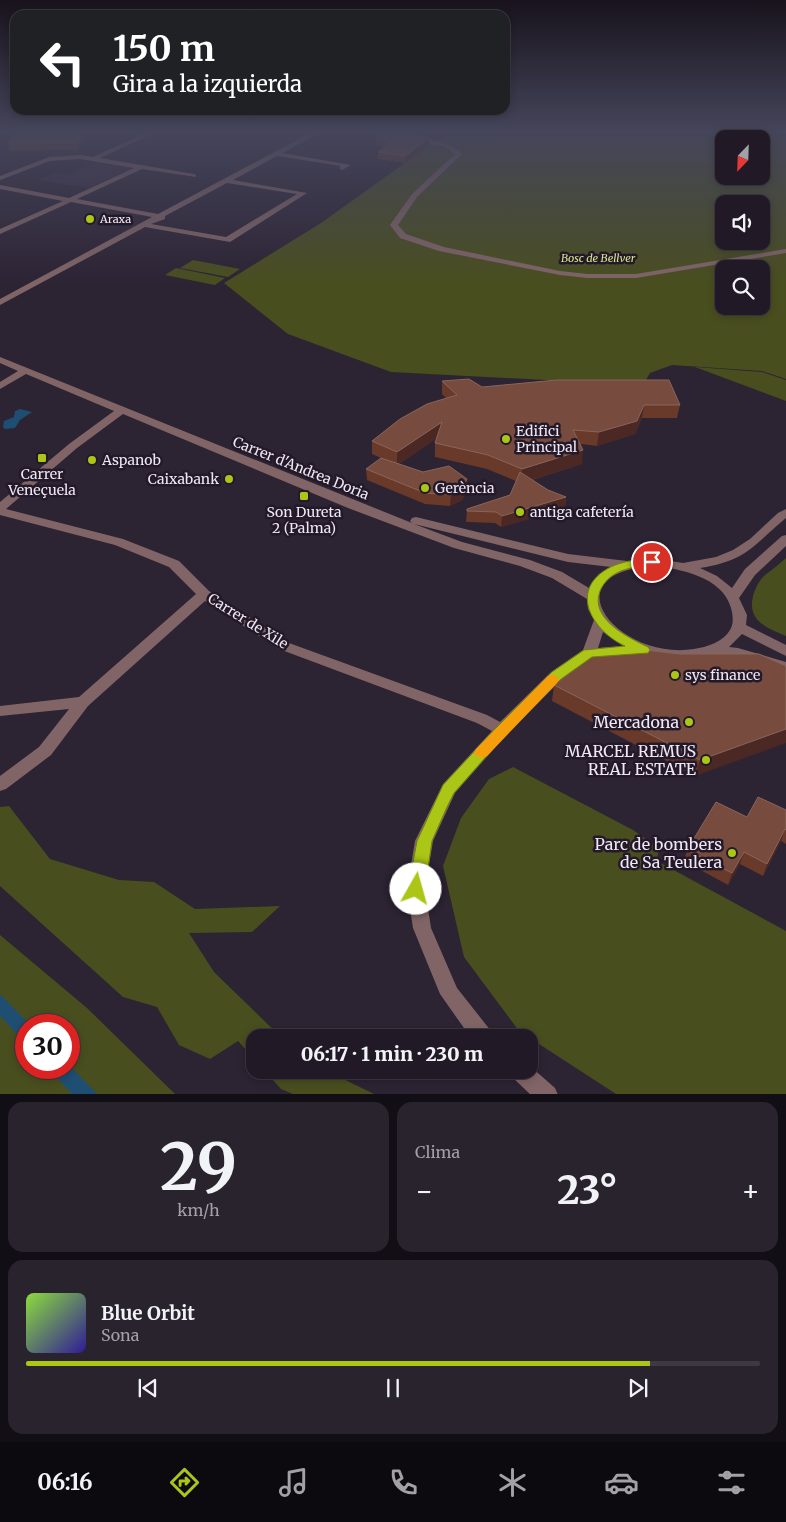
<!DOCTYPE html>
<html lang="es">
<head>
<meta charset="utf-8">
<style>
  :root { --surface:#211a26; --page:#29232e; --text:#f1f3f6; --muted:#a2a1a7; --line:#3e3843; --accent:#abc616 }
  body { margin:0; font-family:Merriweather,serif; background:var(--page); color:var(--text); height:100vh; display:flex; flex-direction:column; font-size:19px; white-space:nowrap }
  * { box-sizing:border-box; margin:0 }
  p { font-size:16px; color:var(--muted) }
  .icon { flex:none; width:28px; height:28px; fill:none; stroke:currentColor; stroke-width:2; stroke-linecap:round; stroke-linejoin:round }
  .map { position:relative; height:1094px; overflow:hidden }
  .details { display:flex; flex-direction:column; gap:8px; padding:8px; background:#120e15; flex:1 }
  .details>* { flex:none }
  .hud { position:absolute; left:10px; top:10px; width:500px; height:105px; border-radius:15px; box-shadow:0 2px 8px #0003,0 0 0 1px var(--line); background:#202124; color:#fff; overflow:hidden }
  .needle { width:32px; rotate:203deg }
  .fabs { position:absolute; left:715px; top:130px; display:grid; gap:10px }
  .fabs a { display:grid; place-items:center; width:55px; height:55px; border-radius:10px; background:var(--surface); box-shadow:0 2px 8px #0003,0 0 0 1px var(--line); font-size:25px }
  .speed { position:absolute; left:15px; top:1014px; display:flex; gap:10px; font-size:25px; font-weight:700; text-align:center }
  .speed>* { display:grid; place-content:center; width:65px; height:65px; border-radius:50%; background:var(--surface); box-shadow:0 2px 8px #0003,0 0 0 1px var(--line); line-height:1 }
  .speed .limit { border:8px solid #d22; background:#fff; color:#111 }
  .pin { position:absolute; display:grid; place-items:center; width:42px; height:42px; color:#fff; margin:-21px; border:2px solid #fff; border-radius:50%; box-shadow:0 1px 5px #0007 }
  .me { position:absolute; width:55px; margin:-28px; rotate:7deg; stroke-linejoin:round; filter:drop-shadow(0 0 4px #0008) }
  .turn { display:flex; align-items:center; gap:18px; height:105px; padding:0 20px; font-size:22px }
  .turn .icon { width:65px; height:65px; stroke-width:2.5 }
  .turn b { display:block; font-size:35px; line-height:42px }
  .big { font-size:38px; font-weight:800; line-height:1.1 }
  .details .tile { flex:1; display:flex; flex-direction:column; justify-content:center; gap:8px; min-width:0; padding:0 18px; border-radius:15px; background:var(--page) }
  .details .dial { align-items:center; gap:0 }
  .dial b { font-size:65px; line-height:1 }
  .song { display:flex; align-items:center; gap:15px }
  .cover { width:60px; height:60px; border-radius:8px; background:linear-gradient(135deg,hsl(90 70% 55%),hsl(250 70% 35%)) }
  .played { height:5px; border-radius:2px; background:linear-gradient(90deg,var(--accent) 85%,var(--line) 85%) }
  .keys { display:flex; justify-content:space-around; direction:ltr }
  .heat { display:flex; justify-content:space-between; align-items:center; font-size:28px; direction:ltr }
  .details .tiles { flex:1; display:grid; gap:8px; grid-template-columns:1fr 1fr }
  .tile:last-child { grid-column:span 2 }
  .trip { position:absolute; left:246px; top:1029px; width:292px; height:50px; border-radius:15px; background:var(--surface); box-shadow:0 2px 8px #0003,0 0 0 1px var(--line); font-weight:800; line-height:50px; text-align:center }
  .tab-bar { display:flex; height:80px; justify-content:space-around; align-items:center; background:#0d0a0f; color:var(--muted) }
  .tab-bar .icon { width:35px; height:35px }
  .tab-bar .selected { color:var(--accent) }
  .tab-bar b { font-size:22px; color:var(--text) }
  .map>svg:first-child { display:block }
</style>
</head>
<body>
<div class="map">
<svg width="786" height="1095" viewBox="0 0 786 1095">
  <rect width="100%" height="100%" fill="#2c2333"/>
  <!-- built -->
  <path fill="#382b41" d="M97,162l36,6 -44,20 -51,-8 18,-8 12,2z"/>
  <!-- green -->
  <path fill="#494e1f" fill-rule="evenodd" d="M448,132h338v247l-24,-8 -90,-6 -22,8 -7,12 -252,-13 -103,-38 -64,-51 97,-60zM724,139h37v37h-37zM724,204h37v37h-37zM724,269h37v37h-37z
    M193,260l47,9 -12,8 -48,-9z
    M176,268l49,10 -10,7 -50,-10z
    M695,367l67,5 24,8v21z
    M786,558v78c-19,-8 -39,-15 -33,-40 2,-7 6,-16 12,-21 7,-5 14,-11 21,-17z
    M513,767l120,63 26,18 -2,13 129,70v163h-170l-97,-63 -55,-74 -21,-91 18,-48 28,-39z
    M9,806l41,53 69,21 35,2 41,27 85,-3 -28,26 -63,1 25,39 67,65 -26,1v22l-17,-19 -28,18 -31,-14 -22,-38 -34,-10 -123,-111v-79z
    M0,935l87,73 88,86h-175zM26,1025h43v43h-43z
    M264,1070h61l49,24h-81l-12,-5z"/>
  <!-- water -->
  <path fill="#1e4e72" d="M20,409l12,3 -12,8 -5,8 -10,1 -2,-2 1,-6 10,-4 1,-6z
    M0,994l30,31h-4v19l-26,-28z
    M69,1065l28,29h-25l-24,-26h21z"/>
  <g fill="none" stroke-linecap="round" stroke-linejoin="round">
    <!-- minor -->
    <path fill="#816566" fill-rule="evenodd" d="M148,132h9l-57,26 94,16 2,1v2l-54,-8 -65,30 81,15 154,-82h8l-37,21 68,12 -9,5 -3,-2 2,-2 -64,-10 -44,24 74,13 -77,49 -85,-15 -145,78v-6l152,-82 -81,-15 -71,32v-5l63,-28 -63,-12v-4l69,13 65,-30 -54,-9 -30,2 -50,19v-4l49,-19 31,-2 13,2zM227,183l70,11 -71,43 -75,-13 14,-5v-3z
      M369,132c26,0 74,4 93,22l-45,43 -19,28 8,9 38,13 116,24 27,3h49l150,-25v4l-150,25h-49l-27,-3 -121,-24 -39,-13 -10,-13 22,-31 43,-40 -9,-7 -9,-2z
      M0,357l412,166 -2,-2 2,-3 4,-1 152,37 59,7 25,-3 31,5 33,-6 17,-7 17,-11 28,-26 8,-4v9c-34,28 -38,42 -86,50l17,8 15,12 13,-19 37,-33 4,-1v11l-31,29 -16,23 8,17 -1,10 40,20v11l-44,-22 -13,13 9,1 48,14v10c-24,-7 -51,-19 -76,-17 -6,1 -12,4 -19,5 -21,2 -42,-3 -61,-10l-1,4 -5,2 -32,2 -31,22 -54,54 -52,59 -22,48 -8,48 6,39 26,60 34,43 3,7h-23l-31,-44 -27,-66 -6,-39 8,-48 28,-57 49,-53 -15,-8 -198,-74 -74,-48 -117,105 -37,49 -45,34 -6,2v-15l39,-29 30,-38 -69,7v-10l79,-9 117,-103 -27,-27 -54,-22 -115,-30v-13l69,-58 45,-33 -88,-37 -26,15v-7l18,-11 -18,-8zM123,414l225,94 106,40 66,18 32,12 35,21 1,10 6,11 -11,30 -32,22 -51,50 -13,-7 -198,-72 -80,-52 -30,-30 -56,-22 -117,-30 71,-61zM414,524l154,38 43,5 -12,7 -10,14 -27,-16 -32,-12 -68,-18zM652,566c27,2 71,11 79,42 2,8 3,15 -1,22 -7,12 -23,17 -36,19 -76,12 -146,-75 -42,-83zM603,632l20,14 -25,2z
      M530,1066l25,22 3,7h-27l-19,-18 -3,-7h21z"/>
  </g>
  <!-- wall -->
  <path fill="#693929" d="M16,132h72l-10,18 -68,1 -2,-7z
    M376,138l53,7 -24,18 -27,-4v-7l7,-4 -9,-3z
    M442,381l40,6 198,18 -3,13h-35l-7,16 -38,12 -16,-2 1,20 -50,16 16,10 18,7 -1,11 -64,19 -6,-4 -29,-1 1,-13 43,-14 6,-14 -29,-12 -52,-12v-14l2,-5 -38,26 68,26 -5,10 -12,6 -25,-2 -58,-24 -1,-11 15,-11 -9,-4v-13l74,-43 -4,-4z
    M680,654l106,12 -91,110 -143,-75 2,-16z
    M786,810v34l-5,-3 -18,35 -23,-12 -12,21 -44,-24 3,-11 60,-33z"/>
  <!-- shaded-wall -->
  <path fill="#4b2824" d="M83,132h5l-10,18 -1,-7z
    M429,138v7l-24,18v-7z
    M644,405l-2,13 -7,16 -38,12 2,-14z
    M442,422v13l-45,30v-13z
    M583,450l-1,14 -61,19 1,-14z
    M467,479v11l-5,10 -12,6 1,-11z
    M566,497l-1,11 -64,19 1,-11z
    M786,729v14l-91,33 5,-16z
    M785,829l-4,12 -18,35 4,-12z
    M744,852l-4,12 -12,21 4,-12z"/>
  <!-- building -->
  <path fill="#774c3f" stroke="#8a645b" d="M16,132h67l-6,11 -69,1z
    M407,134l22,4 -24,18 -27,-4 14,-9 -16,-5v-3z
    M469,379l13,8 75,-7h112l11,25h-36l-7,16 -38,11 -26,-2 10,20 -61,19 -34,-14 -53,-12 7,-21 -45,30 -25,-11 28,-22 27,-15 30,-9 -15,-14z
    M381,458l42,14 26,-6 18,13 -5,11 -11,5 -26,-2 -59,-24z
    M520,472l28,18 18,7 -64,19 -6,-4 -29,-1v-2l43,-14z
    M620,647l60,7h79l27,12v63l-86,31 -146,-75 37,-28z
    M758,797l28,13v20l-1,-1 -18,35 -23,-12 -12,21 -45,-23 29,-48 31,15z"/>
  <!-- sky -->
  <linearGradient id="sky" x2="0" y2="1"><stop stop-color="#18131c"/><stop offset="0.46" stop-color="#45455b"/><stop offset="1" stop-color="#45455b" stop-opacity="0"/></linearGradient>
  <rect width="786" height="286" fill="url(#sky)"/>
  <!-- route -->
  <path fill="#abc616" stroke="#6f810e" d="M652,558l6,4 -2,2c-13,4 -29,2 -41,10 -7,4 -12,10 -15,17 -11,28 29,47 48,56l2,3 -2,3 -56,4 -31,22 -55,55 -52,59 -7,14 -15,34 -7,48 -3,5 -6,2 -5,-2 -3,-5 9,-48 26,-56 54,-58 55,-55 32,-22 41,-4c-31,-14 -57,-54 -18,-77 13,-8 30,-9 45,-11z"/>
  <!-- slow -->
  <path fill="#f59e0b" d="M553,675l4,1 2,3 -2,4 -70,73 -5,2 -6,-2 -2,-3 2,-4 72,-73z"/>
  <!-- markers -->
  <g fill="#abc616" stroke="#231929" stroke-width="2">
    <circle cx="90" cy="219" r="5"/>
    <circle cx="506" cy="439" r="5"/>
    <rect x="37" y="453" width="10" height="10" rx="2.5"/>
    <circle cx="92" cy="460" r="5"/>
    <circle cx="229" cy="479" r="5"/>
    <circle cx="425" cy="488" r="5"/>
    <rect x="299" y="491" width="10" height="10" rx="2.5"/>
    <circle cx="520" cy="512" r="5"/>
    <circle cx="675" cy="675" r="5"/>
    <circle cx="689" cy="722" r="5"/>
    <circle cx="706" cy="760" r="5"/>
    <circle cx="732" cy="853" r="5"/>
  </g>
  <g text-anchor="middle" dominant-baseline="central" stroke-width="5" stroke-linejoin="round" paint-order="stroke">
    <!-- far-poi labels -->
    <g font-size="11" fill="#efe8f3" stroke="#231929" text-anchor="start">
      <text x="100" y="219">Araxa</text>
    </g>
    <!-- far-park labels -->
    <g font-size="11" font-style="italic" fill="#dbe48e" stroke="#231929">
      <text x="598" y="258">Bosc de Bellver</text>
    </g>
    <!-- poi labels -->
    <g font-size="14" fill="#efe8f3" stroke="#231929" text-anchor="start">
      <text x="516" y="431">Edifici<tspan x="516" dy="16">Principal</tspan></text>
      <text x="102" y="460">Aspanob</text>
      <text x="42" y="474" text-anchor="middle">Carrer<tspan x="42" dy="16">Veneçuela</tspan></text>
      <text x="219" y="479" text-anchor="end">Caixabank</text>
      <text x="435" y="488">Gerència</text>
      <text x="304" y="512" text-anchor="middle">Son Dureta<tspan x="304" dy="16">2 (Palma)</tspan></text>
      <text x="530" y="512">antiga cafetería</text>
      <text x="685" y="675">sys finance</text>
    </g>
    <!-- street labels -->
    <g font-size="14" fill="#efe8f3" stroke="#231929">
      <text transform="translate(301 468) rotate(22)">Carrer d'Andrea Doria</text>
      <text transform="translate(248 621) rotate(32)">Carrer de Xile</text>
    </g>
    <!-- near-poi labels -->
    <g font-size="16" fill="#efe8f3" stroke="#231929" text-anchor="end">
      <text x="679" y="722">Mercadona</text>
      <text x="696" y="751">MARCEL REMUS<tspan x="696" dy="18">REAL ESTATE</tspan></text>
      <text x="722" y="844">Parc de bombers<tspan x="722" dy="18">de Sa Teulera</tspan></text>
    </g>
  </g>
</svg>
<div class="fabs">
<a><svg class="needle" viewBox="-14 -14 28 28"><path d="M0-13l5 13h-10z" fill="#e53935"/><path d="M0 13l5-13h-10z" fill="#a2a1a7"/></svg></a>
<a><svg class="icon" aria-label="sound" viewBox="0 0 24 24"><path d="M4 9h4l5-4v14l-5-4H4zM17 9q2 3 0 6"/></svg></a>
<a><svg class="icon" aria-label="search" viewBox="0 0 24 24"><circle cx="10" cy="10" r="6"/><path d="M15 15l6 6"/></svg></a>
</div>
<div class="speed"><div class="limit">30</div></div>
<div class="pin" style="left:652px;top:562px;background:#d93025"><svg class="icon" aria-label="arrive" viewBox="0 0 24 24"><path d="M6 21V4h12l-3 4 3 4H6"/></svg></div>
<svg class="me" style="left:416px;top:889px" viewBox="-20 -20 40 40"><circle r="19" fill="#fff"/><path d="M0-13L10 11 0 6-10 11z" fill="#abc616"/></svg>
<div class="trip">06:17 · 1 min · 230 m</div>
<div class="hud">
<div class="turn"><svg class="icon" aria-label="left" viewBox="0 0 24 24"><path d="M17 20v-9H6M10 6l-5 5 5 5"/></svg><div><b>150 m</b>Gira a la izquierda</div></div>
</div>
</div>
<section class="details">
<div class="tiles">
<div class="tile dial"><b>29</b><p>km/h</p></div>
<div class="tile"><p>Clima</p>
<div class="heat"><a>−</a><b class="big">23°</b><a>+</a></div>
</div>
<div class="tile">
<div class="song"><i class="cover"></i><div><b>Blue Orbit</b><p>Sona</p></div></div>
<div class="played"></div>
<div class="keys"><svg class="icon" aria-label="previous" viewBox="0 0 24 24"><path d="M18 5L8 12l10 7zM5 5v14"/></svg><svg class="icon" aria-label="pause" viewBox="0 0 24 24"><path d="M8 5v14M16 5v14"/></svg><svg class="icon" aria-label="next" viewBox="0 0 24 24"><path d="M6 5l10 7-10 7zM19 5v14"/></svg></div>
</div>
</div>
</section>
<nav class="tab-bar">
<b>06:16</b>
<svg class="icon selected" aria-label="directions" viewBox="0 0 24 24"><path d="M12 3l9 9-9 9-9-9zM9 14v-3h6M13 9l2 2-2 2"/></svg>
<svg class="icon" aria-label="music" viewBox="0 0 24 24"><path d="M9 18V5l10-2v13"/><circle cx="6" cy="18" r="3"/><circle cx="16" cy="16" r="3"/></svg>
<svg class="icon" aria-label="phone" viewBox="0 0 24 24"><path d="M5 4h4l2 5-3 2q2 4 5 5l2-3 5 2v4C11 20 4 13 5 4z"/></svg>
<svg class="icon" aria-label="climate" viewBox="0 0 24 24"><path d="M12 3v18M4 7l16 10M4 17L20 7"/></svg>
<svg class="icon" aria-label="car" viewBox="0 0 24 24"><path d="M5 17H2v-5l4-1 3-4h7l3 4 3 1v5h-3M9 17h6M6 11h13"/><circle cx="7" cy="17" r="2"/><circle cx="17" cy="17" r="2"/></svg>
<svg class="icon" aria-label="filters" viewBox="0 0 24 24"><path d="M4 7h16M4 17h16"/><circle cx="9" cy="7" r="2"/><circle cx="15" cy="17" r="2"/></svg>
</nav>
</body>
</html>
